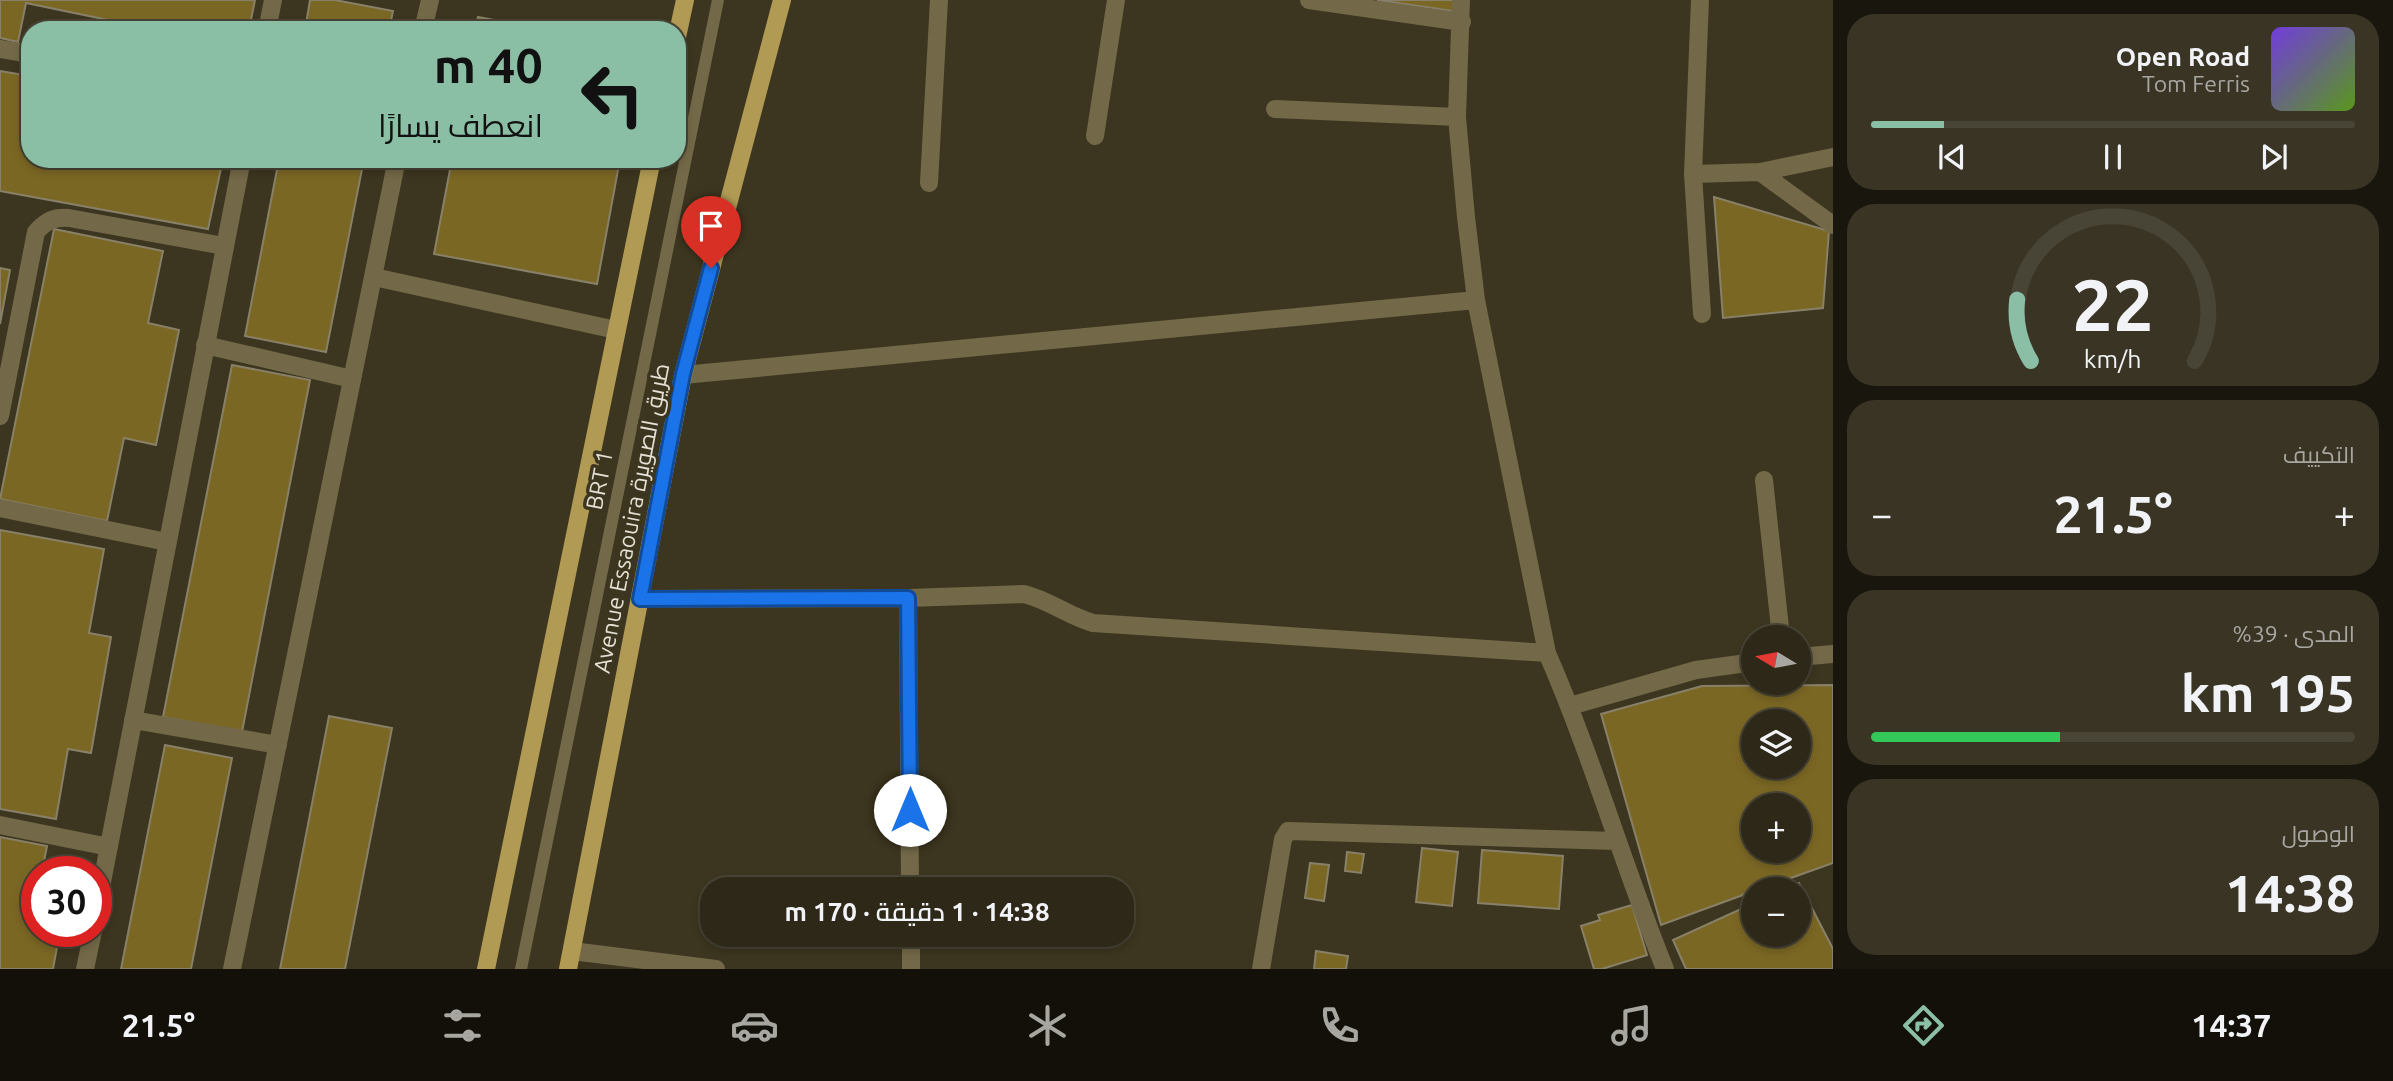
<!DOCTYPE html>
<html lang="ar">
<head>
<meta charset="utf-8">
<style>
  :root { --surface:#2d2817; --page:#393424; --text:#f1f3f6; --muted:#a7a6a1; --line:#484436; --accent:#8abfa5 }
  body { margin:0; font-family:Ubuntu,Cairo,sans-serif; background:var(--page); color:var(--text); direction:rtl; height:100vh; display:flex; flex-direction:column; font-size:26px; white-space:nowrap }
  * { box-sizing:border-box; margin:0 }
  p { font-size:23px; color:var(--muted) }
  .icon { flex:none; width:38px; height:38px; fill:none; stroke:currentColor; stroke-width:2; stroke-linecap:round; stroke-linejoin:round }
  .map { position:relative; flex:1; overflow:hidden; direction:ltr }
  .sheet { display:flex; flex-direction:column; gap:14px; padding:14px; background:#19160d; width:560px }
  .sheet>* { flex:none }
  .top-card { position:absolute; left:21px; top:21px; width:665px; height:147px; border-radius:28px; box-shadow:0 4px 10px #0003,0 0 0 2px var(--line); direction:rtl; background:#8abfa5; color:#111; overflow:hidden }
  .needle { width:46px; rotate:280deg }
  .controls { position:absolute; left:1741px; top:625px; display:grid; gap:14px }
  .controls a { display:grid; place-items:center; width:70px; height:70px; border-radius:50%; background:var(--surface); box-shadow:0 4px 10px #0003,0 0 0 2px var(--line); font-size:35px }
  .speed { position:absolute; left:21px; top:856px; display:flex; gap:14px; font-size:35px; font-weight:700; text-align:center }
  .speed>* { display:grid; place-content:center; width:91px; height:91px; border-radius:50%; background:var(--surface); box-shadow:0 4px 10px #0003,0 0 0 2px var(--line); line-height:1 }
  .speed .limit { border:10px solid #d22; background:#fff; color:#111 }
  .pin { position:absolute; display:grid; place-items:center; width:60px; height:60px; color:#fff; margin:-72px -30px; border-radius:50% 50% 50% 0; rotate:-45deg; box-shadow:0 0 7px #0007 }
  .pin .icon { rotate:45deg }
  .me { position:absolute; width:77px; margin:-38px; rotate:0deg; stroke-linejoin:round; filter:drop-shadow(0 0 5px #0008) }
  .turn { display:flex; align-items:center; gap:24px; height:147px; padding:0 28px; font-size:32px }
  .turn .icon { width:91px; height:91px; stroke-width:2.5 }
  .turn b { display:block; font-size:49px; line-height:60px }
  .big { font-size:52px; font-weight:600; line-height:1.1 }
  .sheet .card { flex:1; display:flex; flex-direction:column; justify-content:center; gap:10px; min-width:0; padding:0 24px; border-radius:28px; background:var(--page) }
  .sheet .dial { align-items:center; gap:0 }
  .dial svg { height:182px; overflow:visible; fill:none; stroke:var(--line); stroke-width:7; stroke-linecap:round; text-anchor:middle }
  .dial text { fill:var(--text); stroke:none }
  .song { display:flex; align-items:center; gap:21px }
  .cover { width:84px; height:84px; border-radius:10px; background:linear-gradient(135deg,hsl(260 70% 55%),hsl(90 70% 35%)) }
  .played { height:7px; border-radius:4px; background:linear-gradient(90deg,var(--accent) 15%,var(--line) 15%) }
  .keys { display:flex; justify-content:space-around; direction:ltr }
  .heat { display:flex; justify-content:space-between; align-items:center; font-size:38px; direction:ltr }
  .charge { height:10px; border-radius:5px; background:linear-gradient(90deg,#34c759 39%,var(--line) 0) }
  .trip { position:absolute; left:700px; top:877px; width:434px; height:70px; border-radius:28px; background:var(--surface); box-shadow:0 4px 10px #0003,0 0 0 2px var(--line); font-weight:600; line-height:70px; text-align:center; direction:rtl }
  .tabs { display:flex; height:112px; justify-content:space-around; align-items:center; background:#121009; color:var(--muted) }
  .tabs .icon { width:49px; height:49px }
  .tabs .selected { color:var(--accent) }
  .tabs b { font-size:32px; color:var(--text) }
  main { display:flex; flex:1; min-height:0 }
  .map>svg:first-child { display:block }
</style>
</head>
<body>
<main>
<section class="sheet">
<div class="card">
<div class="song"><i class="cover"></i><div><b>Open Road</b><p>Tom Ferris</p></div></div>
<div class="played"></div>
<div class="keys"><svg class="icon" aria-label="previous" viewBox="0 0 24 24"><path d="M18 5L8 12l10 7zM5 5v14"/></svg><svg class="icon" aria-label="pause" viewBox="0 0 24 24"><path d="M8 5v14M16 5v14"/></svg><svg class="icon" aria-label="next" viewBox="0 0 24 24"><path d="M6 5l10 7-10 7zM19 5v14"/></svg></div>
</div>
<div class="card dial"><svg viewBox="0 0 100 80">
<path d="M14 69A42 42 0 1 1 86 69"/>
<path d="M14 69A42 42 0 0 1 8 42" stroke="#8abfa5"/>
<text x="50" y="56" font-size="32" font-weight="700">22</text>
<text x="50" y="72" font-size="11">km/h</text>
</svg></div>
<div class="card"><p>التكييف</p>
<div class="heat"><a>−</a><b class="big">21.5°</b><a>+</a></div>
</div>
<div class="card"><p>المدى · 39%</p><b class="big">195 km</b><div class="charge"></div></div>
<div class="card"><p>الوصول</p><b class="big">14:38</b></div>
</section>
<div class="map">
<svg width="1833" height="969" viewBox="0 0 1833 969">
  <rect width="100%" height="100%" fill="#3c351f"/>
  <!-- building -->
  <path fill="#7b6724" stroke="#888068" stroke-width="2" fill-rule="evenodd" d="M0,0h255l-6,30h-93l-130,-27 -8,39 -18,-4z
    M310,0h25l58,11 -4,19h-84z
    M1377,0h76v11z
    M478,17l69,13h-72z
    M0,71l30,5v83h193l-15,70 -208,-38z
    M279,159h85l-38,193 -81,-16z
    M452,159h168l-23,125 -163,-30z
    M1714,197l115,34 -6,77 -100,10z
    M54,229l109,22 -15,72 31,7 -23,115 -32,-7 -17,83 -107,-22z
    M0,268l10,2 -10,54z
    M232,365l78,15 -68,352 -79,-15z
    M0,530l104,19 -15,84 22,4 -20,116 -23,-4 -12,70 -56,-10z
    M1833,685v178l-73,26h-6v2l-93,34 -60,-211 101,-28zM1754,721h45v45h-45zM1754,805h45v45h-45z
    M329,716l63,12 -47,241h-65z
    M165,745l67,13 -41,211h-70z
    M0,837l47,9 -5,26h-5v59h23l-7,38h-53z
    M1422,848l36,4 -6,54 -36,-4z
    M1482,850l81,6 -4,53 -81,-6z
    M1347,852l17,2 -3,19 -16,-2z
    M1310,863l19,2 -5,36 -19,-3z
    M1799,883l34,66v20h-147l-13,-29 81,-37v31h45v-45h-14z
    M1632,905l15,50 -45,14h-8l-13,-43 19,-6 -2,-5z
    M1316,951l32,5 -2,13h-32z"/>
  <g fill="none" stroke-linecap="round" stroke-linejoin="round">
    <!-- service -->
    <path stroke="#736948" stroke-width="12" d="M521,969l197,-969"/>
    <!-- pedestrian -->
    <path stroke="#736948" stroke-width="18" d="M205,345l147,34
      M133,720l145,25"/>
    <!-- minor -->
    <path stroke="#736948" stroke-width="18" d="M1309,0l153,22
      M1461,0l-4,117 9,100 10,83 71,353c45,103 76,212 118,316
      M1700,0l-7,174 9,140
      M267,30l6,-30
      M423,30l7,-30
      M0,49l30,5
      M1275,109l182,8
      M1095,136l21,-136
      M1760,172l73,53
      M1693,174l67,-2 73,-15
      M929,183l10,-183
      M374,277l242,53
      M683,375l793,-75
      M0,416l36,-184c10,-11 17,-15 33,-14l155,28
      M1764,480l17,157
      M0,508l167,34
      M908,598l2,291
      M640,599l268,-1 116,-4c25,6 44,22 69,29l454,30
      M1799,657l34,-3
      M1570,706l126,-36 58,-8
      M0,825l109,22
      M96,913l146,-754
      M911,934v35
      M572,951l144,18
      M85,969l8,-38
      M232,969l165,-810
      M1261,969l22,-130 5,-8 328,10"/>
    <!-- primary -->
    <path stroke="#b19a54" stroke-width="18" d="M677,37l8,-37
      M486,969l166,-810
      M568,969l115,-594 99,-375"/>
  </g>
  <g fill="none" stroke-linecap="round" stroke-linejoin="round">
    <!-- route casing -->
    <g stroke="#114b97" stroke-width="18">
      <path id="route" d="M711,268l-28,106 -43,225 268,-1 2,212"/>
    </g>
    <!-- route -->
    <use href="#route" stroke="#1a73e8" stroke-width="12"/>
  </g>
  <g text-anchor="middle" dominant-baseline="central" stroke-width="7" stroke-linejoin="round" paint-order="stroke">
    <!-- street labels -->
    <g font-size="23" fill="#e4e0d3" stroke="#3c351f">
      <text transform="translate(599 480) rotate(-79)">BRT 1</text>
      <text transform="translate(631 518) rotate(-79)">Avenue Essaouira طريق الصويرة</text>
    </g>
  </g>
</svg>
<div class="controls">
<a><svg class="needle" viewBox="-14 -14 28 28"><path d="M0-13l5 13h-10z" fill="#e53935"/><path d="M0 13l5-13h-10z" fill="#a7a6a1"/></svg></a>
<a><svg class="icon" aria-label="layers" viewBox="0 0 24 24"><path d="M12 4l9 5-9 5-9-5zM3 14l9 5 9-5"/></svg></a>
<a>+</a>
<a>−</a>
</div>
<div class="speed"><div class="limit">30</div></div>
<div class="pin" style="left:711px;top:268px;background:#d93025"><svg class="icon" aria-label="arrive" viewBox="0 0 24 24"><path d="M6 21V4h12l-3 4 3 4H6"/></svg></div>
<svg class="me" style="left:910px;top:810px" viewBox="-20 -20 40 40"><circle r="19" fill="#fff"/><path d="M0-13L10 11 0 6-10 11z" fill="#1a73e8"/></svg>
<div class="trip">14:38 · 1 دقيقة · 170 m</div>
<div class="top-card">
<div class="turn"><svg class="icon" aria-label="left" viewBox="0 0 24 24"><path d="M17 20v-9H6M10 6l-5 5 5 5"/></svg><div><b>40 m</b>انعطف يسارًا</div></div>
</div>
</div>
</main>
<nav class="tabs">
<b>14:37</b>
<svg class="icon selected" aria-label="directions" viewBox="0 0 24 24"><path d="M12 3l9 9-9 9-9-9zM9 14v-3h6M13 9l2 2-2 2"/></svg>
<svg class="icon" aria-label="music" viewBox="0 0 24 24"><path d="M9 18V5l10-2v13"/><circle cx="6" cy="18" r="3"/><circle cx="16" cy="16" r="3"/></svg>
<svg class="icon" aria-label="phone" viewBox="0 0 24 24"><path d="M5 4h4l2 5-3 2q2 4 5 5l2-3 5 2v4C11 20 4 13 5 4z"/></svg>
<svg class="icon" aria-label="climate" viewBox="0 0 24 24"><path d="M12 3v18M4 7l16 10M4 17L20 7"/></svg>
<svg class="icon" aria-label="car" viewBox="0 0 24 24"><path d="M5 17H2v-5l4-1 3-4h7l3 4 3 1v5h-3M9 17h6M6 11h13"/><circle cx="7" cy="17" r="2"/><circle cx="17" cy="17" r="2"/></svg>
<svg class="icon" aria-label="filters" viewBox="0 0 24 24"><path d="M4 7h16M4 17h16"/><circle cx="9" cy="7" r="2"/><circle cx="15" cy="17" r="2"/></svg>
<b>21.5°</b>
</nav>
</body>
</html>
